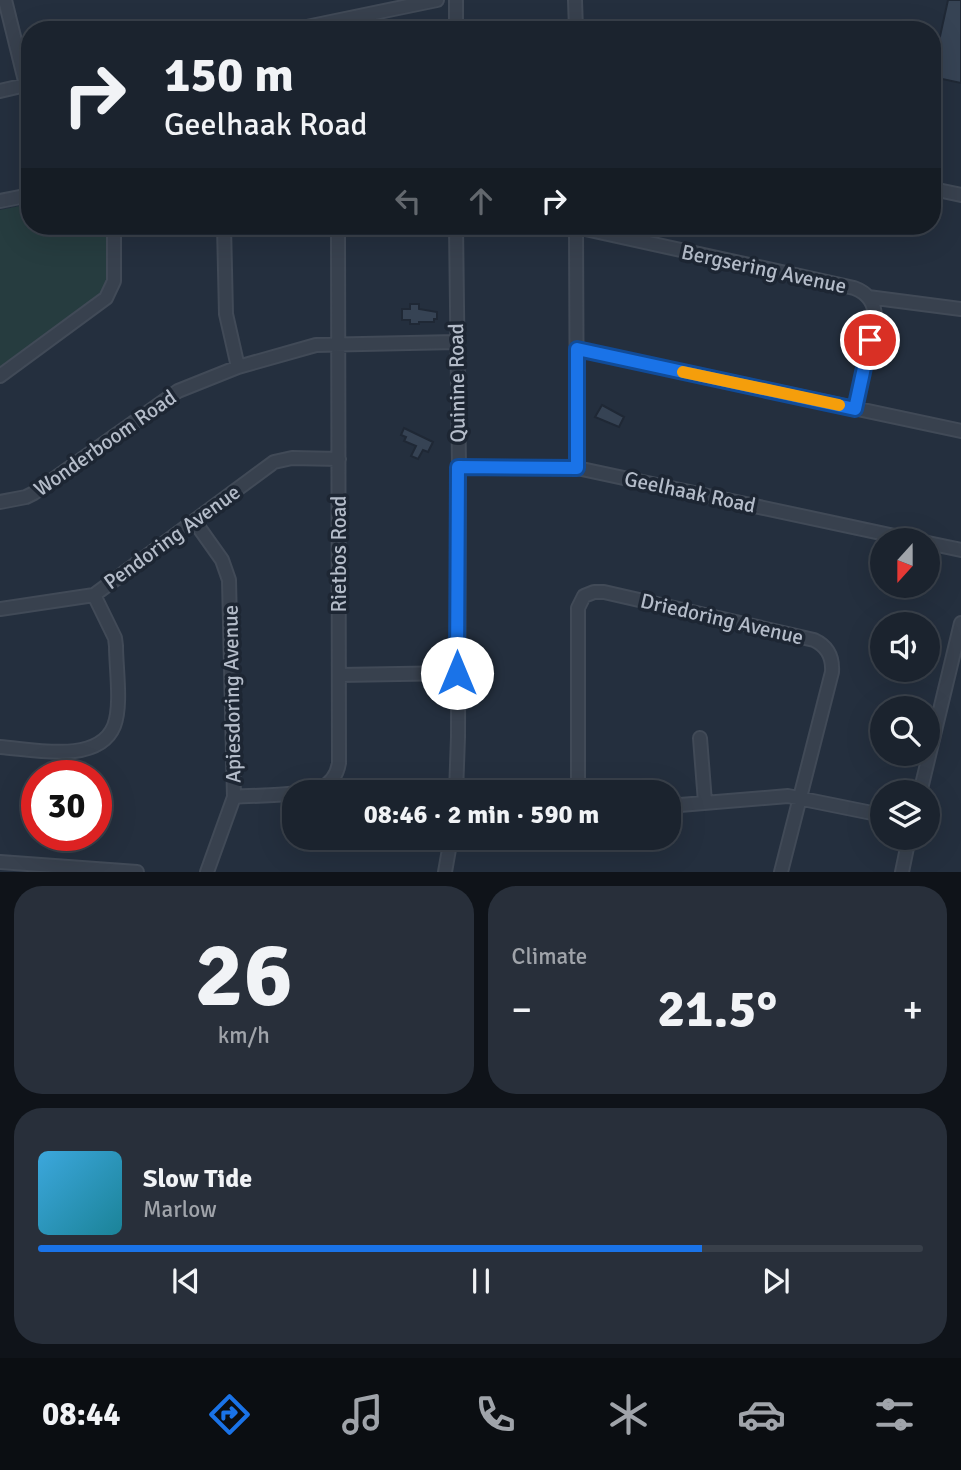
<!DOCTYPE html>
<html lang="en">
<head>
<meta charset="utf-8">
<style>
  :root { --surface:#1b232e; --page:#282f3a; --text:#f1f3f6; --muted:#a0a4aa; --line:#39404a; --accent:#1a73e8 }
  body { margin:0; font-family:Signika,sans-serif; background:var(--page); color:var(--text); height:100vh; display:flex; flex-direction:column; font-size:26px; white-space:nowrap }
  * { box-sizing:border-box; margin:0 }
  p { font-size:23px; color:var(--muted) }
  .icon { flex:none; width:38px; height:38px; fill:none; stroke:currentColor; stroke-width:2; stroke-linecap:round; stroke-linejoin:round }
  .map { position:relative; height:872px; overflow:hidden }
  .drawer { display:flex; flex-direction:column; gap:14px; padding:14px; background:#0f1319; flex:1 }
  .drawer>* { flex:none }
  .top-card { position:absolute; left:21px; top:21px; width:920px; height:214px; border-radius:28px; box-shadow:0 7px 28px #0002,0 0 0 2px var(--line); background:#1b232e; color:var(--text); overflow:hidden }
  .needle { width:46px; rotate:201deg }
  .buttons { position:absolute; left:870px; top:528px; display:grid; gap:14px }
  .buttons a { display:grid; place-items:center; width:70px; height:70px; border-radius:50%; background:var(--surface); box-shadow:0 7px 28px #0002,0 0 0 2px var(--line); font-size:35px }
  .speed { position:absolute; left:21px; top:760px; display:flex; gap:14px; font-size:35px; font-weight:700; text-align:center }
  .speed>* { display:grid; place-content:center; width:91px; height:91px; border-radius:50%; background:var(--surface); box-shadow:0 7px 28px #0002,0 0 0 2px var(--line); line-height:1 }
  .speed .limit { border:10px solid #d22; background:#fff; color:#111 }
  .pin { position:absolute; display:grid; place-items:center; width:60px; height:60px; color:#fff; margin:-30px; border:4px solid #fff; border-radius:50%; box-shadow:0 2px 7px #0007 }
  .me { position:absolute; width:77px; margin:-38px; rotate:0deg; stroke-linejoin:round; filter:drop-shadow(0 0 5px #0008) }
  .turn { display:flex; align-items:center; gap:24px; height:147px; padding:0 28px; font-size:32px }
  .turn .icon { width:91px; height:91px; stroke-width:2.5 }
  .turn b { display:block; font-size:49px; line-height:60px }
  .lanes { display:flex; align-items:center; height:66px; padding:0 28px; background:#0003; justify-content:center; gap:35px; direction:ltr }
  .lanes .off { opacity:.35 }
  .big { font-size:52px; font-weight:800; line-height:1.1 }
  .drawer .card { flex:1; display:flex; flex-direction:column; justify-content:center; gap:10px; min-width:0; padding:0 24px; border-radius:28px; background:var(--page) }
  .drawer .dial { align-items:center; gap:0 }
  .dial b { font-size:91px; line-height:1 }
  .song { display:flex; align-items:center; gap:21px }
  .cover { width:84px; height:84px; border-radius:10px; background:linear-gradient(135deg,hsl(200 70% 55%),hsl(190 70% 35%)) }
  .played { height:7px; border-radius:4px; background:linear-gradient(90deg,var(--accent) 75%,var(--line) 75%) }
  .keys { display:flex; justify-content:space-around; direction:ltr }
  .heat { display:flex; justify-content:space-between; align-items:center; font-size:38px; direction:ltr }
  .drawer .tiles { flex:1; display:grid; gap:14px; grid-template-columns:1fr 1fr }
  .card:last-child { grid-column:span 2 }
  .trip { position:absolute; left:282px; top:780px; width:399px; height:70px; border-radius:28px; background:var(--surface); box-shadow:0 7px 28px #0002,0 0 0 2px var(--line); font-weight:800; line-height:70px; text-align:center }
  .menu { display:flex; height:112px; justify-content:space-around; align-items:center; background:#0b0e12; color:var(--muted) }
  .menu .icon { width:49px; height:49px }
  .menu .current { color:var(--accent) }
  .menu b { font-size:32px; color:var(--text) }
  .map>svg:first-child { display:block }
</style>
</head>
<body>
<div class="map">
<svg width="961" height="872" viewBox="0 0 961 872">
  <rect width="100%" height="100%" fill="#242f3e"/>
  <!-- green -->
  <path fill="#263c3f" d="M30,204v22h78l-1,60 -4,6 -103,75v-157z"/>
  <!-- building -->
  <path fill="#364354" stroke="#1f2835" stroke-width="2" d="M948,0h13v83l-28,-6v-9z
    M410,304h9v5l18,3v7h-3v3h-15v2h-9v-4h-8v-11h8z
    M602,405l22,12 -5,10 -24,-10z
    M404,428l29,14 -5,10 -5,-2 -5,9 -7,-3 5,-10 -12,-5 2,-4 -5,-2z"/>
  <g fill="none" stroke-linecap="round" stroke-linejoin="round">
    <!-- minor casing -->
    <g stroke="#414a57" stroke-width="16">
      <path id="minor" d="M5,0l21,85
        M456,0v30
        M575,0l1,30
        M292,30l145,-30
        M0,91l30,-7
        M933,189l28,6
        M0,201l30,-6
        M224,226l2,88 12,53
        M576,226l1,242
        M576,227l278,61c14,5 21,15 21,30l-20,91
        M868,297l93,12
        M577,349l384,82
        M0,376l106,-78 8,-17v-55
        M459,467l118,1 341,73
        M0,502l26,-5 8,-4 144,-102 60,-24 78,-22 140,-3
        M195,522l27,38 7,20 5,217 -27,75
        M928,543l33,7
        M0,609l94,-14 180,-133 18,-4 47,1
        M340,675l117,-2
        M700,738l5,64
        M0,747c32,2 98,18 114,-21 8,-20 2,-58 2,-80l-1,-8 -21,-43
        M456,793l2,-56 1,-270 -3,-241
        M578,793v-185l6,-12 10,-4h10l210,48c13,6 19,17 18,32l-51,200
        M920,793l41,-170
        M234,797c23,-2 65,-1 85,-8 12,-5 18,-14 20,-26l-1,-537
        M668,806l120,-10 94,19
        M0,862l137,10
        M445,872l6,-34
        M902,872l7,-34"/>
    </g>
    <!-- minor -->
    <use href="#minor" stroke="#38414e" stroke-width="12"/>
  </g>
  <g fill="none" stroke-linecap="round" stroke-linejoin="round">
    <!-- route casing -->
    <g stroke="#114b97" stroke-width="18">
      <path id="route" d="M457,673l1,-206 119,1v-119l278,60 15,-69"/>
    </g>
    <!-- route -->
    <use href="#route" stroke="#1a73e8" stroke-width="12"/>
    <!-- slow -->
    <path stroke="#f59e0b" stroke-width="12" d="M683,372l156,33"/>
  </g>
  <g text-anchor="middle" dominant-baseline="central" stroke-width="7" stroke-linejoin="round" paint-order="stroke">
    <!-- street labels -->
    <g font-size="21" fill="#b4bcc9" stroke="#1d2633">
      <text transform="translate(764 269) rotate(12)">Bergsering Avenue</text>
      <text transform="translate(457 383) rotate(-91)">Quinine Road</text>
      <text transform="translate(105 443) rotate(-35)">Wonderboom Road</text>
      <text transform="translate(690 492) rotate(12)">Geelhaak Road</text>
      <text transform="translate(172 537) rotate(-36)">Pendoring Avenue</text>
      <text transform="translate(339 554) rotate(-90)">Rietbos Road</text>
      <text transform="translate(722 619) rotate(13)">Driedoring Avenue</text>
      <text transform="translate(232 694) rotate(-91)">Apiesdoring Avenue</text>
    </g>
  </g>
</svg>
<div class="buttons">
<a><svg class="needle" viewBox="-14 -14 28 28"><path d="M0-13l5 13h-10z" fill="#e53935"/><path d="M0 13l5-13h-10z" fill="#a0a4aa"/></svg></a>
<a><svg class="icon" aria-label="sound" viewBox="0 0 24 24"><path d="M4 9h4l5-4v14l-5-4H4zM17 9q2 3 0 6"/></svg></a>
<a><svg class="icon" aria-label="search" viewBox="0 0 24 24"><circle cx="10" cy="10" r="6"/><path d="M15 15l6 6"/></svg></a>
<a><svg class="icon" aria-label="layers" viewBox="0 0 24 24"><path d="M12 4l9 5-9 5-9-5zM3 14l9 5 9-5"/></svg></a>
</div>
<div class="speed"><div class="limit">30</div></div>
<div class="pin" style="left:870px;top:340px;background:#d93025"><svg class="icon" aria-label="arrive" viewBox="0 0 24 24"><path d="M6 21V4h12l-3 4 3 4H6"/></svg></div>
<svg class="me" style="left:457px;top:673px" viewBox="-20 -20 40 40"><circle r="19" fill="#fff"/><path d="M0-13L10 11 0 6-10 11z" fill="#1a73e8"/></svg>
<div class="trip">08:46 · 2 min · 590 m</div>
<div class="top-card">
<div class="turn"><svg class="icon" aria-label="right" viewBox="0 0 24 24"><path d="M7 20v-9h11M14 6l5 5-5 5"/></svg><div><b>150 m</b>Geelhaak Road</div></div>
<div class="lanes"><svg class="icon off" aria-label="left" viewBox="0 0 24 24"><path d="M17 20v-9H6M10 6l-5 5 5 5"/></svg><svg class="icon off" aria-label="ahead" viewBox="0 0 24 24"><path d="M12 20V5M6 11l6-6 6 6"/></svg><svg class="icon" aria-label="right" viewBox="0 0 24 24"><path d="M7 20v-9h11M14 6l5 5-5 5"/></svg></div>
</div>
</div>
<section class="drawer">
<div class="tiles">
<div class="card dial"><b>26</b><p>km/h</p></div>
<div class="card"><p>Climate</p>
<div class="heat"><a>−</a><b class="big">21.5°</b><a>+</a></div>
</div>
<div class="card">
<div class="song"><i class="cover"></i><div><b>Slow Tide</b><p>Marlow</p></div></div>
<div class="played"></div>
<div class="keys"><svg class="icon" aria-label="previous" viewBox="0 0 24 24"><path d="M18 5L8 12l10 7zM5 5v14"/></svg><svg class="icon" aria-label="pause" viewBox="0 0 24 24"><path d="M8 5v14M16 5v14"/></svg><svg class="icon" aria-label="next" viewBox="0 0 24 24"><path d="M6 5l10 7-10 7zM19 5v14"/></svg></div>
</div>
</div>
</section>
<nav class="menu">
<b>08:44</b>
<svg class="icon current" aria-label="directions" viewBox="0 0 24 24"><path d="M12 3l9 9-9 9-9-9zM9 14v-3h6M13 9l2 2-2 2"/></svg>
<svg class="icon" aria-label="music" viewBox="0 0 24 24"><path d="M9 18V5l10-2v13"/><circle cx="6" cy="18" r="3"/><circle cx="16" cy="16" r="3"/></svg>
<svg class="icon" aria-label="phone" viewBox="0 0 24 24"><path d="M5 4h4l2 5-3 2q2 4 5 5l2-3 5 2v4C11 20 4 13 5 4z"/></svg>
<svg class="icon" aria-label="climate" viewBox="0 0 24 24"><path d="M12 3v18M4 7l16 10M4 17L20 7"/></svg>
<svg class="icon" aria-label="car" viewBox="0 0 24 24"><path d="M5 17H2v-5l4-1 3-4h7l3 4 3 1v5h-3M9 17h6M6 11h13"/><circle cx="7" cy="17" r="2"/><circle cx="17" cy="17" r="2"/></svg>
<svg class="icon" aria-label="filters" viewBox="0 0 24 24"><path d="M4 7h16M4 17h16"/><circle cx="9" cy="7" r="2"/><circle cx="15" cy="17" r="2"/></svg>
</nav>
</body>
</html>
